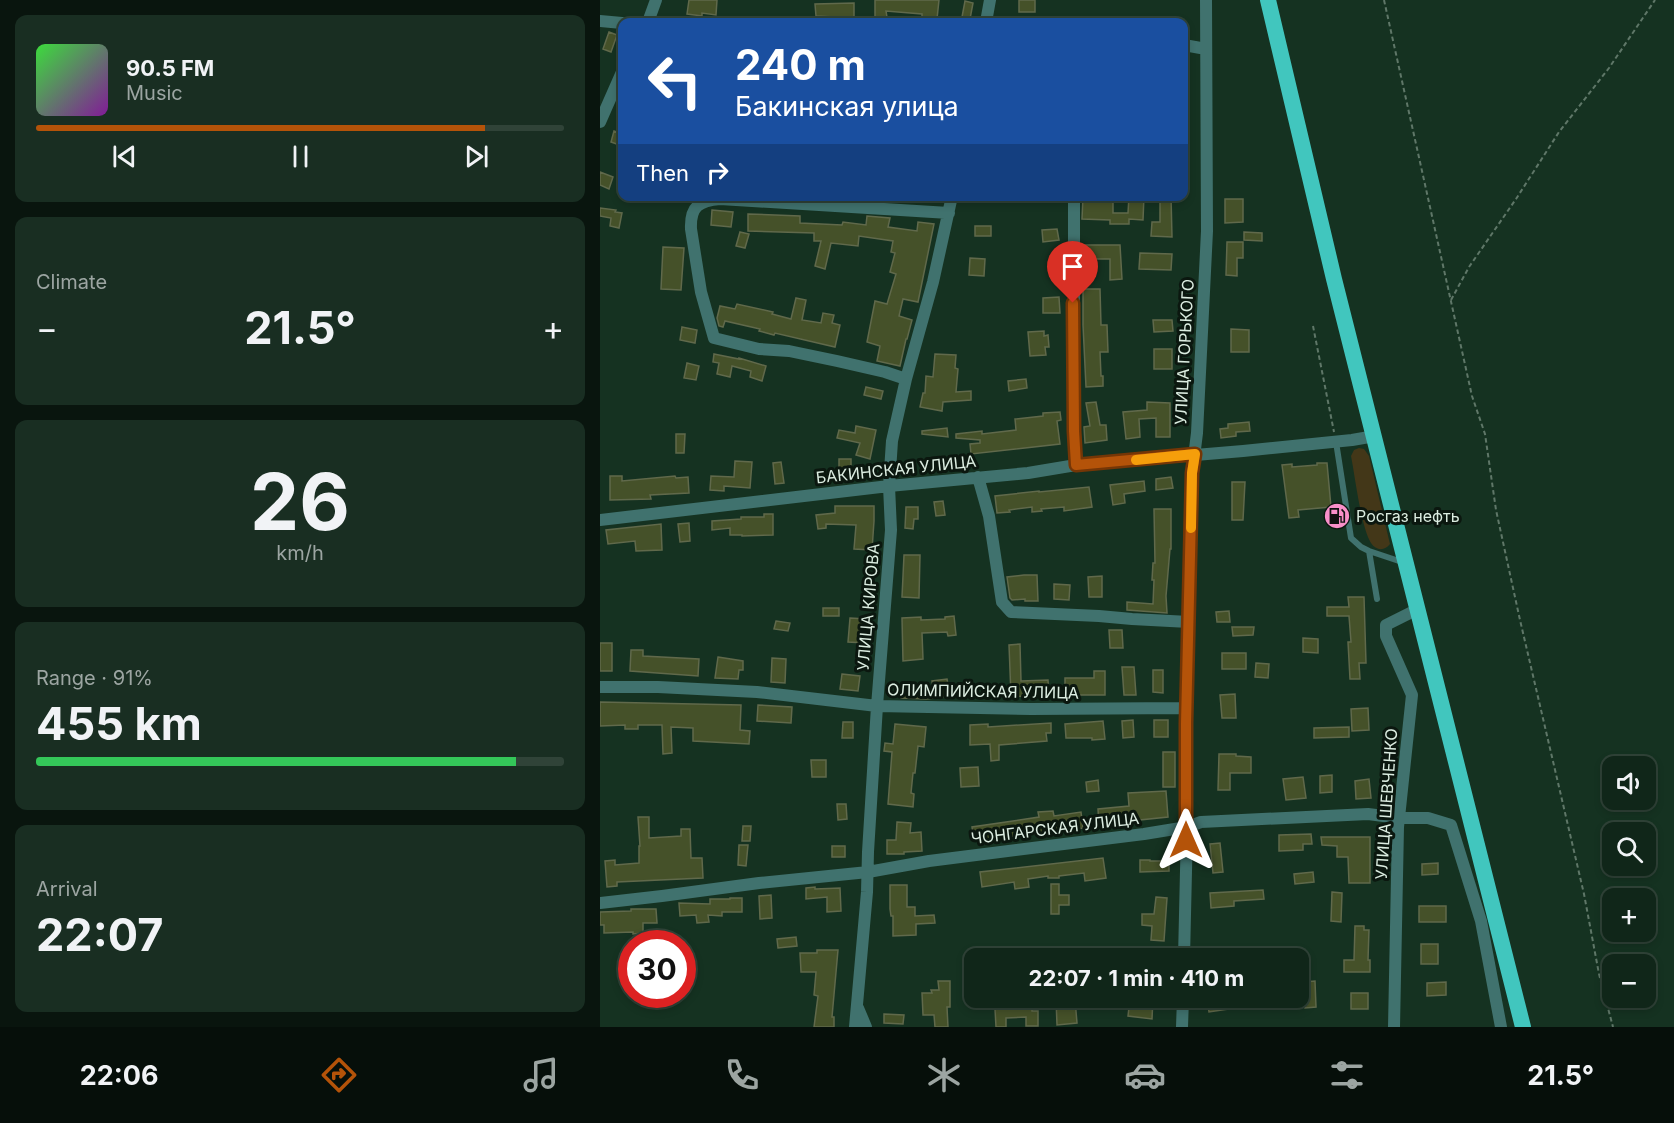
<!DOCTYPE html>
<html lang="en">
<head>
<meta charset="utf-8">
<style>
  :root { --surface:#102619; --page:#192e22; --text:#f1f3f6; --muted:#9ca5a2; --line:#304338; --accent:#b45309 }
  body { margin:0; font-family:Inter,sans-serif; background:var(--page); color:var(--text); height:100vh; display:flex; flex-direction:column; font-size:22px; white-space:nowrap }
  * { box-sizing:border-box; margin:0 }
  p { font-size:20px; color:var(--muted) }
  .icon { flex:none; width:33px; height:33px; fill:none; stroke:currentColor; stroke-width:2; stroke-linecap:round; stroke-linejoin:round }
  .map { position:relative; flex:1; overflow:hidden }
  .panel { display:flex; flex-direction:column; gap:15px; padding:15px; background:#09150e; width:600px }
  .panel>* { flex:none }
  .top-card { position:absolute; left:18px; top:18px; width:570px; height:183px; border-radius:12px; box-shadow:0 3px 9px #0003,0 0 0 2px var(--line); background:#1a4fa0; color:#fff; overflow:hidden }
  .fabs { position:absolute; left:1002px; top:756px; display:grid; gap:12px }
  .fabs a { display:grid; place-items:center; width:54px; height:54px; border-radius:12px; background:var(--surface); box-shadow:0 3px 9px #0003,0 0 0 2px var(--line); font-size:30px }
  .speed { position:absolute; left:18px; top:930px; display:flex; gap:12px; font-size:30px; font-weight:700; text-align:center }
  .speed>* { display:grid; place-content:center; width:78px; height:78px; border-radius:50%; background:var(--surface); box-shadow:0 3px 9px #0003,0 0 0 2px var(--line); line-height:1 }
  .speed .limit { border:9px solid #d22; background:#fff; color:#111 }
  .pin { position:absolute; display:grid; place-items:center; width:51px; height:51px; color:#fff; margin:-62px -26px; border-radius:50% 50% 50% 0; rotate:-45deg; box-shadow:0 0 6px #0007 }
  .pin .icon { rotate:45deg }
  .me { position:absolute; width:66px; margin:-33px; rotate:0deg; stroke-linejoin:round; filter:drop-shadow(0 0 4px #0008) }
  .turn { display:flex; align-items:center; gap:21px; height:126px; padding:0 18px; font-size:27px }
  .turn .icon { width:78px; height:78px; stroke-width:2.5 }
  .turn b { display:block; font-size:42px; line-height:51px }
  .then { display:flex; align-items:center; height:57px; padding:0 18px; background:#0003; gap:12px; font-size:22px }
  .big { font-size:45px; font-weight:700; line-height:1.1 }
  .panel .tile { flex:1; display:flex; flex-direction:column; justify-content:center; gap:9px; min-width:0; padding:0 21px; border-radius:12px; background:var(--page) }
  .panel .dial { align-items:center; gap:0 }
  .dial b { font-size:78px; line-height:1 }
  .song { display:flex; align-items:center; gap:18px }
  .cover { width:72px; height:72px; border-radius:9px; background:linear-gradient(135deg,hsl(120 70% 55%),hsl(290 70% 35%)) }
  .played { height:6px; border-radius:3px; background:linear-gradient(90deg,var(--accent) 85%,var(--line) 85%) }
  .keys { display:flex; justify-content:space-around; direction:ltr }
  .heat { display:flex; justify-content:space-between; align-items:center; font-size:33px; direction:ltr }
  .charge { height:9px; border-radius:4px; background:linear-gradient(90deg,#34c759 91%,var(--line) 0) }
  .trip { position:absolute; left:364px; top:948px; width:345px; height:60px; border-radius:12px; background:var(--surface); box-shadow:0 3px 9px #0003,0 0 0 2px var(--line); font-weight:700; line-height:60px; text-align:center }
  .tab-bar { display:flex; height:96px; justify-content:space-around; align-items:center; background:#060f0a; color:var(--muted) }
  .tab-bar .icon { width:42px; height:42px }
  .tab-bar .current { color:var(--accent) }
  .tab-bar b { font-size:27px; color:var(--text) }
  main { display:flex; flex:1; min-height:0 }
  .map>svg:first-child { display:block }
</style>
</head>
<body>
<main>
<section class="panel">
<div class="tile">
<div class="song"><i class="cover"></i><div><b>90.5 FM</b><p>Music</p></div></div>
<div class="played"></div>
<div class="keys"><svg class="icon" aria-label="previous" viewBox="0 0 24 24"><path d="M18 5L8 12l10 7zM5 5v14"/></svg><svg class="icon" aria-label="pause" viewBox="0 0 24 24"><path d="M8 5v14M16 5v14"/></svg><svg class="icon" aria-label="next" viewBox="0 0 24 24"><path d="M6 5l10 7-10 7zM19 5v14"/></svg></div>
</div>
<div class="tile"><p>Climate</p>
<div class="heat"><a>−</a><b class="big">21.5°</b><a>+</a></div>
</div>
<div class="tile dial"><b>26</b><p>km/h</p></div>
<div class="tile"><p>Range · 91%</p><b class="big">455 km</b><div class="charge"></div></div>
<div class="tile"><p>Arrival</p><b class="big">22:07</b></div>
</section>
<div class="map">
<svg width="1074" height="1027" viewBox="0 0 1074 1027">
  <rect width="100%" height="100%" fill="#153221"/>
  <!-- green -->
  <path fill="#433718" d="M759,448l5,1 5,7 21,88c-5,7 -14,7 -19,-1 -10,-16 -16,-67 -20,-87l3,-6z"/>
  <!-- building -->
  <path fill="#455129" stroke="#60694b" stroke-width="1.5" d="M89,0h28l-1,15 -14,-2v3l-15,-2z
    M275,0h64l-2,19 -15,-1v-4l-36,-3 1,6 -12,1z
    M419,0h16v12h-16z
    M365,1l8,2 -3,16 -8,-2z
    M254,3v15l-38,-2 -1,-12z
    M9,32l8,3 -6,17 -8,-3z
    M14,131l8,3v12l-11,-4z
    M0,172l13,5 -4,12 -9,-4z
    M483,196l30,1v16h15l1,-17h15l-1,24 -14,-1v5h-19v-4l-28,-1z
    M560,196h11l1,41 -21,-1 1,-14h8z
    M625,199h18v23l-18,1z
    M0,208l16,2 -1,2 7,1 -3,15 -9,-2 1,-8 -11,-2z
    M112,210l21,2 -2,15 -20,-2z
    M148,214l52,2v7l42,2 1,-3 23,3 1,-9 23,2 -2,9 29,4 1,-9 16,2 -16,78 -15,-3 -4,17 13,4 -5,19h-1l-6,27 -23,-5 3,-15 -13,-4 8,-41 12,3 9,-30 -6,-2 5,-19 -4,-1 2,-11 -34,-5 -1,10 -27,-3 -6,26 -10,-3 6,-25h-7v-8l-66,-2z
    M375,226h16v10h-16z
    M457,229l2,11 -16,2 -1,-12z
    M140,232l9,2 -4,14 -9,-2z
    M644,232l18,1v8l-18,-1z
    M627,242h16v16h-6v18l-11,-1z
    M483,245h37l2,34 -12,1v-21h-27z
    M63,247l21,1 -3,42 -20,-1z
    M540,253l32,1 -1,16 -32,-1z
    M370,258l15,1 -1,17 -15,-1z
    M483,289h17l1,36h6l1,27h-8l1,24h2v10l-17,1 -3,-62z
    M459,297l1,16h-17v-15z
    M196,298l10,2 -4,20 19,3 2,-10 11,2 -2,8 8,2 -5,22 -60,-14 -1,2 -15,-4 1,-2 -35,-8 -2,6 -4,-1 -2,-8 3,-12 15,3 2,-5 36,8 -1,2 19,5z
    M553,320h19l1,11 -19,1z
    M82,327l15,3 -2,13 -15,-3z
    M631,329l18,1v22h-18z
    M444,331v5l4,-1 1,12h-4l1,8 -16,1 -2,-24z
    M554,349h18v20h-18z
    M114,354l25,5v-1l27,8 -4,15 -12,-4 1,-6 -19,-5 -2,11 -13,-3 2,-11 -6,-1z
    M335,354l21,1 -1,13 3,1 -2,23 15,-1v9l-28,2 -1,9 -22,-4 3,-14h2l1,-17 7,1z
    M87,363l12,3 -3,14 -12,-2z
    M426,379l1,9 -18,3 -1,-10z
    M266,387l17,4 -2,8 -17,-4z
    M496,402l4,23h6l1,15 -22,3 -1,-16 6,-1 -4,-23z
    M547,402l23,1v34h-14v-19l-17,1 1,18 -14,2 -3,-27 24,-2z
    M460,412l1,8 -4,1 3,23 -89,10 -1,-10 10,-1v-3l-24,-2v-4l26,-3v3l34,-4 -1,-11 28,-3v-3z
    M649,422l1,9 -14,1v4l-15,2 -1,-9 8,-1v-4z
    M256,426l20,4 -6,29 -14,-4 4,-12 -23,-5 2,-8 16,3z
    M347,428l1,9 -26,-3v-3z
    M76,434h9l-1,19h-8z
    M239,459h12v16h-12z
    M135,461l17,1 -2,26 -26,-2v5l-14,-1 1,-14 23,1z
    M181,462l3,21 -9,1 -2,-21z
    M717,463h10l4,44 -33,3 1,7 -10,1 -7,-53 10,-1v3l25,-2z
    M10,476h12v5l53,-5 1,2 12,-1 1,16 -39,2 1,4 -41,1z
    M571,477l2,11 -17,2v-11z
    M544,481l1,10 -21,3 1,9 -12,2 -3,-20z
    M632,482h13l-2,38h-11z
    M489,487l3,20 -28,4v-4l-23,2 1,2 -10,1v-5l-23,3 1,2 -13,1 -2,-17 44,-5v1z
    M343,501l2,14 -9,1 -2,-14z
    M235,506h39v15l-2,29 -18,-1 2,-24 -30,-1v4l-8,1 -2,-14 19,-2z
    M306,507h12v12h-4l-1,10 -8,-1z
    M741,508l2,15 -11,1 -2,-15z
    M554,509h17v40h-1l-4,47 1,17 -40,-3v-8l26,2 1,-24h-2l1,-17h2z
    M164,514h9v21l-31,1v-1h-12v-7l-18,2v-9l29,-2v-2h23z
    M89,523l1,18 -10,1 -2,-18z
    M61,524l1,26 -26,1 -1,-10 -27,3 -2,-14z
    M304,555h16l-1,43 -17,-1z
    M424,575h13l1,26h-13v-2l-13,1 -2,-2 -3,-21z
    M502,576v21h-13l-1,-20z
    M454,584l16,1 -1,15 -15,-1z
    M748,597h16l2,66h-7l1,16h-10l-2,-37h3l-2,-26h-22v-9h22z
    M223,608h16v8h-16z
    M629,611l1,11h-13l-1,-10z
    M354,616l2,19 -8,1 -1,-4 -25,1 1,26 -20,2 -1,-43 19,-1v3l24,-1v-2z
    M250,618l16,1 -1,24 -17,-1z
    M176,621l14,2 -2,8 -14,-2z
    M632,627h22l-1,8 -20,1z
    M509,630h13l1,18h-13z
    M703,638l15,1v14l-15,-1z
    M0,643h12v28h-12z
    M420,644l1,37 27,-1 1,17 -38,-1 -2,-51z
    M31,650h12v6l56,3 -1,17 -68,-5z
    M622,653h24v16h-24z
    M118,657l25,4v9h-4l-1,9 -23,-1z
    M172,658l14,1 -1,24 -14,-1z
    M656,663l13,1 -1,14 -13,-1z
    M522,667h12l2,28h-12z
    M553,670h10v23l-10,-1z
    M494,671h11v24h-26v2h-14v-19h29z
    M242,674l18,2 -2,15 -18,-2z
    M347,679l2,11h7v5l-29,4 -26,-1v-8h32l-1,-9z
    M635,694l1,24h-14l-2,-23z
    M0,702l141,3 -1,25 10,1 -1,13 -56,-3v-13l-22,-1 1,26 -9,1 -1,-29h-24v4h-13v-4l-25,1z
    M158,705l34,2 -1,16 -34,-2z
    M768,708l1,22 -17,1 -1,-22z
    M533,720l1,17 -11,1 -1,-17z
    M554,720h14v17h-14z
    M503,721l2,18 -13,1v-2h-26l-1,-14z
    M243,722h10v16h-11z
    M451,723v10h-5l1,8 -48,4v15l-8,1 -1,-17 -20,1v-20l18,-1v3z
    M295,724l31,3 -2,20 -6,-1 -3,27h-2l-2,20 3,1 -1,13 -25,-3 4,-52 -8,-1 1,-8 8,1z
    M749,727v10l-35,1v-10z
    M563,752h12v35h-12z
    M619,754h17v2l15,1v16h-21v17h-12z
    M211,760h15v17h-14z
    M378,767l1,19 -18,1 -1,-19z
    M732,775v17l-12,1v-17z
    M703,777l3,21 -20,2 -3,-21z
    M769,779l2,19 -15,1 -1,-18z
    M498,780l1,11 -12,1 -1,-10z
    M566,791l2,26 -57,6v2l-12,1 -1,-17 31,-3 -1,-13z
    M237,804h9l1,15 -9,1z
    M453,811l1,5 27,-4 2,16 -109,13 -2,-14 67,-10 -1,-5z
    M38,817h11v21l32,-2v-7h9l1,29h11l1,20 -86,4v4l-10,1 -2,-26 10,-1v5l24,-2v-17h1z
    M297,822l14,1 -1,10 11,-1 1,19 -18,1v2h-17v-14h9z
    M143,826h8l-1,15h-8z
    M711,834l1,10h-9v6l-24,1v-16z
    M721,837h49v46h-21l-1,-26h-11v-11l-15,-1z
    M620,843l3,29 -10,1 -3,-29z
    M139,845h9l-2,21 -8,-1z
    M232,846h13v11h-13z
    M503,858l3,20 -21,3 -1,-8 -25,3v2h-11v-2l-20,3 1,8 -14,2 -1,-7 -32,5 -2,-15z
    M540,860h10v1h19v10l-29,1z
    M838,863v11l-16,1v-11z
    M713,872l1,10 -19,2 -1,-10z
    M451,884h8v11h10v10h-10v9h-8z
    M290,885h17v22h8v9l19,-1 1,8 -19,1v11l-23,1v-20h-2l-1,-7z
    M215,887v2l25,-1 1,23 -14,1v-15l-21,2v-11z
    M663,890l1,9 -30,2v5l-23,2 -1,-15z
    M732,892l10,1 -1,29 -10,-1z
    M171,895l1,23 -12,1 -1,-23z
    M556,897l11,1 -3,43 -13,-1 1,-14 -10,-1v-11h12z
    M130,898h12v14h-20v4l-14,-1 1,7 -12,1 -1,-8 -16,1 -1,-13 31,1v-5h20z
    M819,906h27v16h-27z
    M31,909h25l1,14h-14v10l-10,1v-2l-29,1v-8h-4v-13l31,-1z
    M755,926h9v4h5l-1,30h2v12h-26v-12h10z
    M196,937l1,9 -19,2 -1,-9z
    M821,944h17v20h-17z
    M217,950h21l-6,67h2v10h-20l4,-31 -4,-1 2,-23h-15l-1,-19h17z
    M338,981h12v26h-3l1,20h-13l-1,-12h-11l-1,-22h10l-1,-3h8z
    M715,981l1,26 -11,1 -1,-26z
    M846,982v13l-19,1v-13z
    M751,993h17v16h-17z
    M530,998h23l-1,21 -24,-3z
    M607,998h20l1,11 -19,3z
    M456,999h19l2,24 -20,2z
    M432,1006v5h6v15h-12v-9l-20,1v9h-10l-1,-18z
    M284,1014l20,1 -1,9 -19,-1z"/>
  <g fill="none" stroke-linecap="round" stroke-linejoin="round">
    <!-- path -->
    <path stroke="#5f7768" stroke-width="2" stroke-dasharray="4.5 3" stroke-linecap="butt" d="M784,0l88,396 13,38 11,76 24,110 64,274 15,80 14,53
      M851,300l18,-33 47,-68 43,-67 50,-64 46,-68
      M713,326l21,106"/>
    <!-- service -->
    <path stroke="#40726e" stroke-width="6" d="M736,442l15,96 10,9 8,4 33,11
      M769,551l8,48"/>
    <!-- minor -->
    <path stroke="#40726e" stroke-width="12" d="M0,21l22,2
      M48,22l8,-22
      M386,22l4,-22
      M584,45l22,4
      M0,122l22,-50
      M474,196v235l2,34
      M306,379l-21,-7 -48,-11 -48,-10 -30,-2 -45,-11 -13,-46 -10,-63c-1,-23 8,-28 29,-30l229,14
      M378,477l11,39 13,86 9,10 88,4 33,3 57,3
      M0,520l289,-34 139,-13 48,-8 167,-14 109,-11 23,-4
      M0,687h58l99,5 120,14 154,3 155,-1
      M0,903l62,-7 97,-13 109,-11 61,-11 215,-27 43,-7 14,-5 167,-8 31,4h29l23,7 30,96 20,106
      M584,958l3,-131 -1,-119 6,-235 5,-40 10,-202 -1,-231
      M258,1008l8,19
      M255,1027l12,-135 1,-40 9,-146 14,-176 -2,-44 3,-45 14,-62 27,-97 19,-86
      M582,1027l1,-29
      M794,1027l4,-200 14,-132 -26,-59v-11l32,-16"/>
    <!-- trunk -->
    <path stroke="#41c6be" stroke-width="16" d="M668,0l66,279 189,748"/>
  </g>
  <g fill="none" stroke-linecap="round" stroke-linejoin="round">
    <!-- route casing -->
    <g stroke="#753606" stroke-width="15">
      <path id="route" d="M473,303l1,128 2,34 119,-11 -3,19 -6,250v117"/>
    </g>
    <!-- route -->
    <use href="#route" stroke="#b45309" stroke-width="10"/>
    <!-- slow -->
    <path stroke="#f59e0b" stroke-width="10" d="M536,460l59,-6 -3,19 -1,55"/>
  </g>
  <!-- icons -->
  <defs>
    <g id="fuel-disc" transform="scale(1.35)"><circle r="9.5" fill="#f98fc9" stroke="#0b170f"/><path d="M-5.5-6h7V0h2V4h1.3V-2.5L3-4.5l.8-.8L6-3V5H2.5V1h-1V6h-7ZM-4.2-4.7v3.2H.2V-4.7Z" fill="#111"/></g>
  </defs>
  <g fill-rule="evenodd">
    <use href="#fuel-disc" x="737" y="516"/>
  </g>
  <g text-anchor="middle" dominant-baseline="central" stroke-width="6" stroke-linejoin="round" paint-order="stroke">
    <!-- street labels -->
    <g font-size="16" fill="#dcede1" stroke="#0b170f">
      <text transform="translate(584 352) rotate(-87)">УЛИЦА ГОРЬКОГО</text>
      <text transform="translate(296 469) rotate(-6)">БАКИНСКАЯ УЛИЦА</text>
      <text transform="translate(268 607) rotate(-85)">УЛИЦА КИРОВА</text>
      <text transform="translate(383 691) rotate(1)">ОЛИМПИЙСКАЯ УЛИЦА</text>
      <text transform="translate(786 804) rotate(-86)">УЛИЦА ШЕВЧЕНКО</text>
      <text transform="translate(455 828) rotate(-7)">ЧОНГАРСКАЯ УЛИЦА</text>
    </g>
    <!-- poi labels -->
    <g font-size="16" fill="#dcede1" stroke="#0b170f" text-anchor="start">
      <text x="756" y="516">Росгаз нефть</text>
    </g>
  </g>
</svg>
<div class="fabs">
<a><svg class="icon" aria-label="sound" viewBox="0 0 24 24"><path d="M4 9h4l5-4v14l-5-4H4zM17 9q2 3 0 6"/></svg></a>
<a><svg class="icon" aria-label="search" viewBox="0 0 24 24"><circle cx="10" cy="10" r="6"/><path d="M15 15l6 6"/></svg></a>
<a>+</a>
<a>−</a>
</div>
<div class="speed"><div class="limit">30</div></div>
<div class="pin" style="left:473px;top:303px;background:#d93025"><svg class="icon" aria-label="arrive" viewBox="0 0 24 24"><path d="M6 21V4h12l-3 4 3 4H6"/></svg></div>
<svg class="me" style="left:586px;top:840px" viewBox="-20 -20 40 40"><path d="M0-17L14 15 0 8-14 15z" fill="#b45309" stroke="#fff" stroke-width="4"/></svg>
<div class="trip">22:07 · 1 min · 410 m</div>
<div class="top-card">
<div class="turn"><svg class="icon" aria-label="left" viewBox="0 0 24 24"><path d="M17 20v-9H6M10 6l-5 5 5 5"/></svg><div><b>240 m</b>Бакинская улица</div></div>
<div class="then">Then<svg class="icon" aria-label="right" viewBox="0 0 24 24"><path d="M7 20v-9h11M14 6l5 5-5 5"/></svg></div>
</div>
</div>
</main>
<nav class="tab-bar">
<b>22:06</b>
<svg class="icon current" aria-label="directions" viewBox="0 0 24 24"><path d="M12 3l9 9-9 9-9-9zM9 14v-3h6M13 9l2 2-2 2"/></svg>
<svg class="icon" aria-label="music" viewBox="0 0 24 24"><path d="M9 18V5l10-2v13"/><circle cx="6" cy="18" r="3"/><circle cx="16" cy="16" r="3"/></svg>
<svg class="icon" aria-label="phone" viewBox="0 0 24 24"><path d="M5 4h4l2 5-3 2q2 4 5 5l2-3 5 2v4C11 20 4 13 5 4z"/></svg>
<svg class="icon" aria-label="climate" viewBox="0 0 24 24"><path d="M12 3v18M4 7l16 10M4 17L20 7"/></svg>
<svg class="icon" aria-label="car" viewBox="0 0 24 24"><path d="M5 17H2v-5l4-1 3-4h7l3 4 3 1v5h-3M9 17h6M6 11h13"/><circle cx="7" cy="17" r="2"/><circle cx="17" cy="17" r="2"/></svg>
<svg class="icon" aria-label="filters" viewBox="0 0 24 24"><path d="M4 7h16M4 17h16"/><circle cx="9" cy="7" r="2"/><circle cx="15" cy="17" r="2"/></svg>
<b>21.5°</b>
</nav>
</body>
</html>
